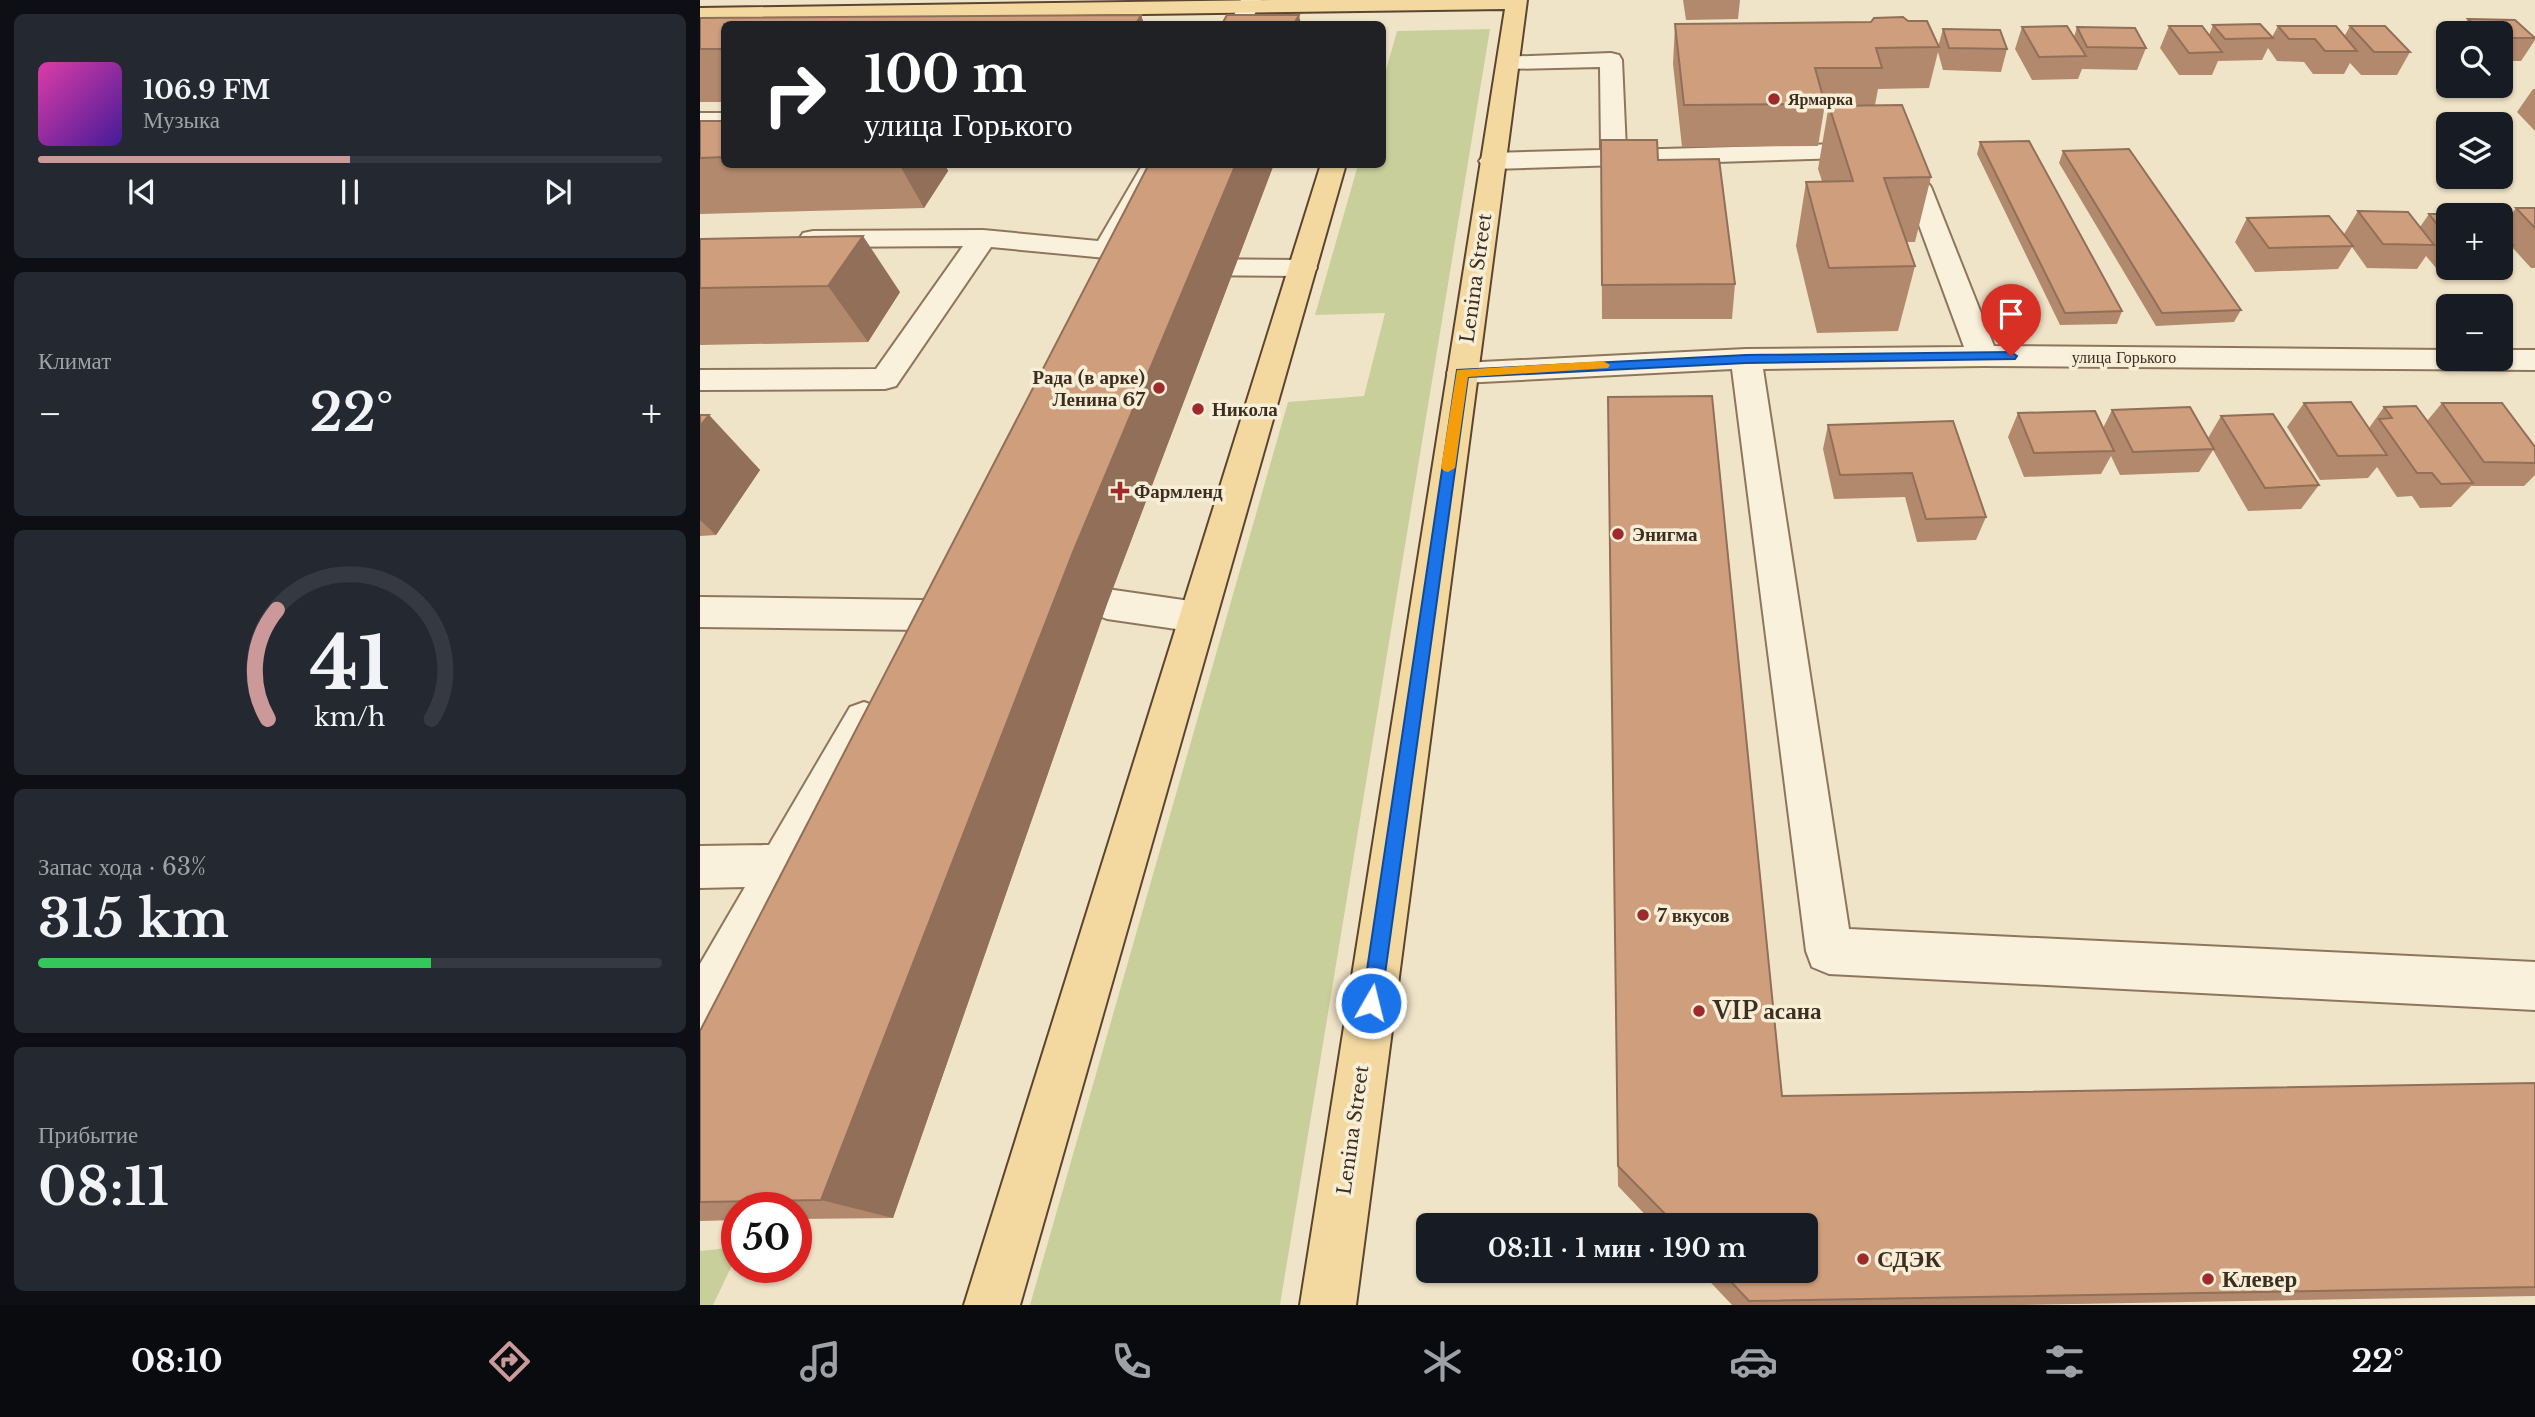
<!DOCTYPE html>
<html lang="ru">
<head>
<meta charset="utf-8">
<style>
  :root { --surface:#171b24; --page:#242831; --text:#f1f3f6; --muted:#9ea1a6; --line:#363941; --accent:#cc999b }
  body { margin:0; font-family:"Libre Baskerville",serif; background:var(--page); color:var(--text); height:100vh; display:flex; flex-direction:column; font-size:26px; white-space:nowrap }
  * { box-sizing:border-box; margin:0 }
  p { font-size:23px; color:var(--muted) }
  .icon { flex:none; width:38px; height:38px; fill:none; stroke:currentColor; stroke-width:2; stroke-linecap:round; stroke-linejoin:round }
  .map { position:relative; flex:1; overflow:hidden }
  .side { display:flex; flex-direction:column; gap:14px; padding:14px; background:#0d0f14; width:700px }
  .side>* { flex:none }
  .banner { position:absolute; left:21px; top:21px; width:665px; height:147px; border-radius:10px; box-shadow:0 2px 5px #0004; background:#202124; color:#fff; overflow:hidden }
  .fabs { position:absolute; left:1736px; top:21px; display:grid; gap:14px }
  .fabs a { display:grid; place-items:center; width:77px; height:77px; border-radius:10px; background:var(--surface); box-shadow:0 2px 5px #0004; font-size:35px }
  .speed { position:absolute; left:21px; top:1192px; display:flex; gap:14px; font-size:35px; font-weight:700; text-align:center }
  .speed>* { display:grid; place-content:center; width:91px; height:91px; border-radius:50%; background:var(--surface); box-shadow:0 2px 5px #0004; line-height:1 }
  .speed .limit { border:10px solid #d22; background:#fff; color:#111 }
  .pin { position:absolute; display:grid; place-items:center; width:60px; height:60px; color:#fff; margin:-72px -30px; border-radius:50% 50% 50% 0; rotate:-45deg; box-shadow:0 0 7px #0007 }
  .pin .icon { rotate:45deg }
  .me { position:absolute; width:77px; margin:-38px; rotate:8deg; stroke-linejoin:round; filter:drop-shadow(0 0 5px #0008) }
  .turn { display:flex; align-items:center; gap:24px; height:147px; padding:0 28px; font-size:32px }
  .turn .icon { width:91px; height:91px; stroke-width:2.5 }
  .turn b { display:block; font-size:49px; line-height:60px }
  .big { font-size:52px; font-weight:600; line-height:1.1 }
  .side .card { flex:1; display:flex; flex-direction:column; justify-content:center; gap:10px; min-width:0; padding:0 24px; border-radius:10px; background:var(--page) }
  .side .dial { align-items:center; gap:0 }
  .dial svg { height:182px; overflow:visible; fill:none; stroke:var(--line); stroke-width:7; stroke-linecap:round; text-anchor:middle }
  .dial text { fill:var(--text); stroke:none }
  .song { display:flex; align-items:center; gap:21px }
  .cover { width:84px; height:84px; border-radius:10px; background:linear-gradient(135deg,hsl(320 70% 55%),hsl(260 70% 35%)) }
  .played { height:7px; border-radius:4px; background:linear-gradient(90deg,var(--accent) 50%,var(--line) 50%) }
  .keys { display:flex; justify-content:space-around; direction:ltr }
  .heat { display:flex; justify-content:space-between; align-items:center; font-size:38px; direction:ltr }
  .charge { height:10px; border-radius:5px; background:linear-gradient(90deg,#34c759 63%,var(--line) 0) }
  .trip { position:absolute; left:716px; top:1213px; width:402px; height:70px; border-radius:10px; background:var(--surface); box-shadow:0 2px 5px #0004; font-weight:600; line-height:70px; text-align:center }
  .tabs { display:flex; height:112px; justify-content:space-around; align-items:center; background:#090b0e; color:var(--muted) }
  .tabs .icon { width:49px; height:49px }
  .tabs .on { color:var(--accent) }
  .tabs b { font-size:32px; color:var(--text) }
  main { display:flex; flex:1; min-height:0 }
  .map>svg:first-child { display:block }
</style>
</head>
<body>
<main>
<section class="side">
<div class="card">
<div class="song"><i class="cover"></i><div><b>106.9 FM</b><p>Музыка</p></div></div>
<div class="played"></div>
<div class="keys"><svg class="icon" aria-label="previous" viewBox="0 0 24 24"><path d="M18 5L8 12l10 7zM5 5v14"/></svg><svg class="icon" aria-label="pause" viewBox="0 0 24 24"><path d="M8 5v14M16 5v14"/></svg><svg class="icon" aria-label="next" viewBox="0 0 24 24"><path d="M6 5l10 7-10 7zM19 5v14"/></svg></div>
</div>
<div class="card"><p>Климат</p>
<div class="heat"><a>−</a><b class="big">22°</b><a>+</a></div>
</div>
<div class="card dial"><svg viewBox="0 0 100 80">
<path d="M14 69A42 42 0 1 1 86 69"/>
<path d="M14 69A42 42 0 0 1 18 21" stroke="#cc999b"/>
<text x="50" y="56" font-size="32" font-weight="700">41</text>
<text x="50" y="72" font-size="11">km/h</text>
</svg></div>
<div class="card"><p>Запас хода · 63%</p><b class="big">315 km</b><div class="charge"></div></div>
<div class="card"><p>Прибытие</p><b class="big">08:11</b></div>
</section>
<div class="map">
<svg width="1835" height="1305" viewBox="0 0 1835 1305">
  <rect width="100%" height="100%" fill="#f0e4c8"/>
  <!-- green -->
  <path fill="#c9cf9b" d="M790,29l-210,1276h-250l258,-903 76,-6 21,-83 -70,2 43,-150 24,-1 1,-83 14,-50z
    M37,1247v8l-24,50h-13v-54z"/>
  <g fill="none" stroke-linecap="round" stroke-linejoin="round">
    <!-- minor casing -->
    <g stroke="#8d765c" stroke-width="4">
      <path id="minor" d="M541,0h20l-11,24h-20z
        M911,53l8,2 3,5 4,90 249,-7 9,2 3,5 -3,5 -9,2 -383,12 -9,-3 -4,-5 4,-5 9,-3 109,-3 -1,-83 -92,2 -8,-2 -3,-5 3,-5z
        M0,113h24v14h-24z
        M443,164h25l-52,92 -10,2 -115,-11 -95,139 -11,3 -185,1v-20l176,-1 87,-123 -150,1 -10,-2 -4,-6 4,-6 10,-2 170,-1 115,11z
        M1218,179l9,3 4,5 63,159 454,4v9h53v-9h34v20l-552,-4 -220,3 86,560 686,33v48l-706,-36 -17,-7 -6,-16 -74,-582 -270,14 -11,-3 -4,-7 4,-7 11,-3 284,-14 218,-2 -59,-160 4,-5z
        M482,259l121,1 10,2 4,6 -4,6 -10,2 -121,-1 -10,-2 -4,-6 4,-6z
        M407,589l90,13 13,5 6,10 -6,10 -13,5 -90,-13 -13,-5 -6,-10 6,-10z
        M267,593l13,5 6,10 -6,10 -58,12 -222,-3v-30l222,3z
        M164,702l14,5 6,12 -6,12 -161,296 -17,7v-70l45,-77 -45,1v-42l69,-1 81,-138z"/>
    </g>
    <!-- major casing -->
    <g stroke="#5b4430" stroke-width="4">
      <path id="major" d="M576,0h251l-171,1305h-56l205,-1296 -805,11v-12z
        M621,164h25l-326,1141h-56z"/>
    </g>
    <!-- minor -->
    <use href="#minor" fill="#faf1dc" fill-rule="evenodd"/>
    <!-- major -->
    <use href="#major" fill="#f3d9a0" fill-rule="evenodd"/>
  </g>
  <!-- wall -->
  <path fill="#b2896c" d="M983,0h57l-2,19 -52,1z
    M441,15l3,9h-420v78h-24v-84z
    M1768,19l67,18v3l-14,21h-20v-28h-41z
    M1171,22l67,25 5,-18 64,20 -6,23 -58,-2 -5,-18 -9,36 -51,1 -3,16 56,72 -16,65h-8l8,24 -17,65 -81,2 -21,-87 10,-64 16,-1 -4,-12 10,-59h-4l-6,36 -136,1 -9,-83 2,-40z
    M1513,25l59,12 6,-11 66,11 6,-11 60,26 -13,23h-36l-11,-12 -6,11h-31l-9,-12 -27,-1 -9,-13 -6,12 -44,1 -6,14h-33l-19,-27 9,-22 40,9z
    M1322,27l52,10 3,-10 69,21 -9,22 -55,-1 -4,10 -46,1 -17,-31z
    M1833,89h2v42l-18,-19z
    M0,121h24v43h221l3,7 -24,37 -224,6z
    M901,140l57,20 77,124 -3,35h-130z
    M1280,142l142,169 -5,13 -57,1 -83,-171z
    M1363,151l178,159 -7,12 -78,4 -97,-163z
    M449,164h125l-167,440 -214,614 -97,1v-11h-59v12l-37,1v-190z
    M1816,208h19v60h-4l-20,-22 -10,14v-32z
    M1658,211l62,16 9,-13 19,1v53h47h-59l-10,-12 -9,13 -50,-1 -15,-21 -14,22 -83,3 -20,-30 12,-24 97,16z
    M0,239l200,53 -32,50 -168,3z
    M908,397l174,699 753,-13v213l-514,9h-289l-33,-35h107v-45h-151l-37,-39z
    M1604,403l65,25 15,-21 43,14 15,-18 93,44v28l-11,11h-53l-20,21 -31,1 -8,-12 -15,1 -20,-30 -9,11 -48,2 -33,-53z
    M1412,410l96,28 13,-22 98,69 -18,24 -53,2 -35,-61 -14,22 -79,3 -9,-19 -10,18 -77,3 -16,-40 10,-24 85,15z
    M0,415h9l51,55 -44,65 -16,1z
    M1253,421l33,96 -10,23 -59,2 -12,-45 -71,2 -11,-50 5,-24z"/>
  <!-- shaded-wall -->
  <path fill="#916f58" d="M441,15l3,9h-8z
    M599,15l2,9h-7z
    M199,164h46l3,7 -24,37z
    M536,164h38l-167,440 -214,614 -72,-18 252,-648z
    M163,236l37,56 -32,50 -40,-56z
    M9,415l51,55 -44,65 -16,-15v-94z"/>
  <!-- building -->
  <path fill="#cf9f7d" stroke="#916f58" stroke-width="2" d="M441,15l-5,9h-412v25h-24v-31z
    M527,15h72l-5,9h-72z
    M1203,17l5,4h19l12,26 -63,1 6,20h-67l10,36 -141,1 -9,-81 196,-2 3,-4z
    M1768,19l47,1 20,18h-34v-5h-18z
    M1560,24l13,14 -48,1 -12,-14z
    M1367,26l19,30 -47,1 -17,-30z
    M1469,26h33l20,26 -33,1z
    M1578,26h58l21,25h-32l-10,-12h-26z
    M1650,26h35l25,26h-36z
    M1377,27l58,1 11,20 -59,-1z
    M1243,29l57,1 7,19 -58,-1z
    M1202,105l29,72 -47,1 31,88 -86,2 -23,-86 47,-1 -24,-75z
    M0,121h24v36l-24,1z
    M901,140h56l1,20 61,-1 16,125 -133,1z
    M1329,141l93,170 -57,2 -85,-171z
    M1429,149l112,161 -79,3 -99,-162z
    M449,164h87l-163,388 -252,648 -121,2v-171z
    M1816,208h19v20z
    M1658,211l50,1 26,33 -51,-1z
    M1729,214h57l1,1h-39v23z
    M1629,216l24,30 -84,2 -22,-30z
    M1801,231l12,14h-12z
    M163,236l-35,50 -128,2v-49z
    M1012,396l70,700 753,-13v204l-786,14 -29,-31h86v-45h-130l-58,-59 -10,-769z
    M1651,402l36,53 -49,1 -34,-53z
    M1742,403h60l33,44v16l-51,-1z
    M1716,406l57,77 -32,1 -9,-11h-15l-38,-54 13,-1 -8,-11z
    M1490,407l24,42 -81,3 -21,-42z
    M1395,411l19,40 -80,2 -16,-40z
    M1573,414l46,71 -54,3 -44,-72z
    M0,415h9l-9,11z
    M1253,421l33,96 -60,2 -14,-46 -72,2 -12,-50z"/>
  <!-- route -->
  <path fill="#1a73e8" stroke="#114b97" stroke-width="2" d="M1311,352l6,4 -2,3 -269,4 -278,14 -87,626 -2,7 -8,3 -7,-3 -2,-7 95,-633 289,-15z"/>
  <!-- slow -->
  <path fill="#f59e0b" d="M903,361l7,4 -2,3 -140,9 -13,91 -7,4 -4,-1 -3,-3 16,-98z"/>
  <!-- markers -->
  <g fill="#9e2a2b" stroke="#f7eed8" stroke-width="2.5">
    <circle cx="1074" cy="99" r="7"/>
    <circle cx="459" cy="388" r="7"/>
    <circle cx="498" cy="409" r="7"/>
    <path d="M416.5 480.5h7v7h7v7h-7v7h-7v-7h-7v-7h7z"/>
    <circle cx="918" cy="534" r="7"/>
    <circle cx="943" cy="915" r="7"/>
    <circle cx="999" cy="1011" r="7"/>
    <circle cx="1163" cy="1259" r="7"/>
    <circle cx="1508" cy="1279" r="7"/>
  </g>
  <g text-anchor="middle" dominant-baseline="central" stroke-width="7" stroke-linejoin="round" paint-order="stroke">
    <!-- far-poi labels -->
    <g font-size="16" font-weight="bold" fill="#3d2e20" stroke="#f7eed8" text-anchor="start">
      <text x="1088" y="99">Ярмарка</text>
    </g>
    <!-- far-street labels -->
    <g font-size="16" fill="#3d2e20" stroke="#f7eed8">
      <text x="1424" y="357">улица Горького</text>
    </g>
    <!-- street labels -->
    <g font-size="19" fill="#3d2e20" stroke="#f7eed8">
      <text transform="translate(776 278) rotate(-82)">Lenina Street</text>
      <text transform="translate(653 1130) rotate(-82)">Lenina Street</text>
    </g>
    <!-- poi labels -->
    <g font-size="19" font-weight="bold" fill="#3d2e20" stroke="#f7eed8" text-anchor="start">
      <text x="445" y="377" text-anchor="end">Рада (в арке)<tspan x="445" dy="22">Ленина 67</tspan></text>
      <text x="512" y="409">Никола</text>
      <text x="434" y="491">Фармленд</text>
      <text x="932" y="534">Энигма</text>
      <text x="957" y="915">7 вкусов</text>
    </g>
    <!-- near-poi labels -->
    <g font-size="23" font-weight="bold" fill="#3d2e20" stroke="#f7eed8" text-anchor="start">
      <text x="1013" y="1011">VIP асана</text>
      <text x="1177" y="1259">СДЭК</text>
      <text x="1522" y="1279">Клевер</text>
    </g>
  </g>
</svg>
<div class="fabs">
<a><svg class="icon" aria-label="search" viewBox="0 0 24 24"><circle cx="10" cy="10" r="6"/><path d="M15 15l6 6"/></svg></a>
<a><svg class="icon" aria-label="layers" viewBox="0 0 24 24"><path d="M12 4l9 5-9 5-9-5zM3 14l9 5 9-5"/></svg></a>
<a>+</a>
<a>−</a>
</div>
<div class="speed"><div class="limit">50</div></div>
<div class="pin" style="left:1311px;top:356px;background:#d93025"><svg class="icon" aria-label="arrive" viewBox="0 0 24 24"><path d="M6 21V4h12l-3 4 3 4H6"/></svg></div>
<svg class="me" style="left:671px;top:1003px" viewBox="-20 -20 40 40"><circle r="17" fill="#1a73e8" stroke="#fff" stroke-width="3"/><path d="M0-11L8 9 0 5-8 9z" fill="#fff"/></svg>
<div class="trip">08:11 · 1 мин · 190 m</div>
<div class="banner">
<div class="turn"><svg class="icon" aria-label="right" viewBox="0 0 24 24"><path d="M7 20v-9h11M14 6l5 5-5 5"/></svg><div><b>100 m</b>улица Горького</div></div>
</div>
</div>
</main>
<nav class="tabs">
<b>08:10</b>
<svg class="icon on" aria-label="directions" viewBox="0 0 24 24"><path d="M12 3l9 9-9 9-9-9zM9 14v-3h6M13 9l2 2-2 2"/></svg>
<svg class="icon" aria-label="music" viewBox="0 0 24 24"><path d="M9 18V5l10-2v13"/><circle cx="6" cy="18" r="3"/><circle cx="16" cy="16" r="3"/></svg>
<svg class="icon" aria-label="phone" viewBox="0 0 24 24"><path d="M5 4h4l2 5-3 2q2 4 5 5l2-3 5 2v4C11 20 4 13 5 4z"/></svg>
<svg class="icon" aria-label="climate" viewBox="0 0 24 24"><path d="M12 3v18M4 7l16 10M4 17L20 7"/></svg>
<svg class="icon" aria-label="car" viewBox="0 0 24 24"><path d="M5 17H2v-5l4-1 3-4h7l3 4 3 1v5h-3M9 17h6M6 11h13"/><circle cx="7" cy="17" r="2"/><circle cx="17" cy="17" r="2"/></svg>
<svg class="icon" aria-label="filters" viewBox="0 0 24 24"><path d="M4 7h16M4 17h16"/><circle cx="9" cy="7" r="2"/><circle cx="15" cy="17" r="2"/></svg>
<b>22°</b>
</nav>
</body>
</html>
